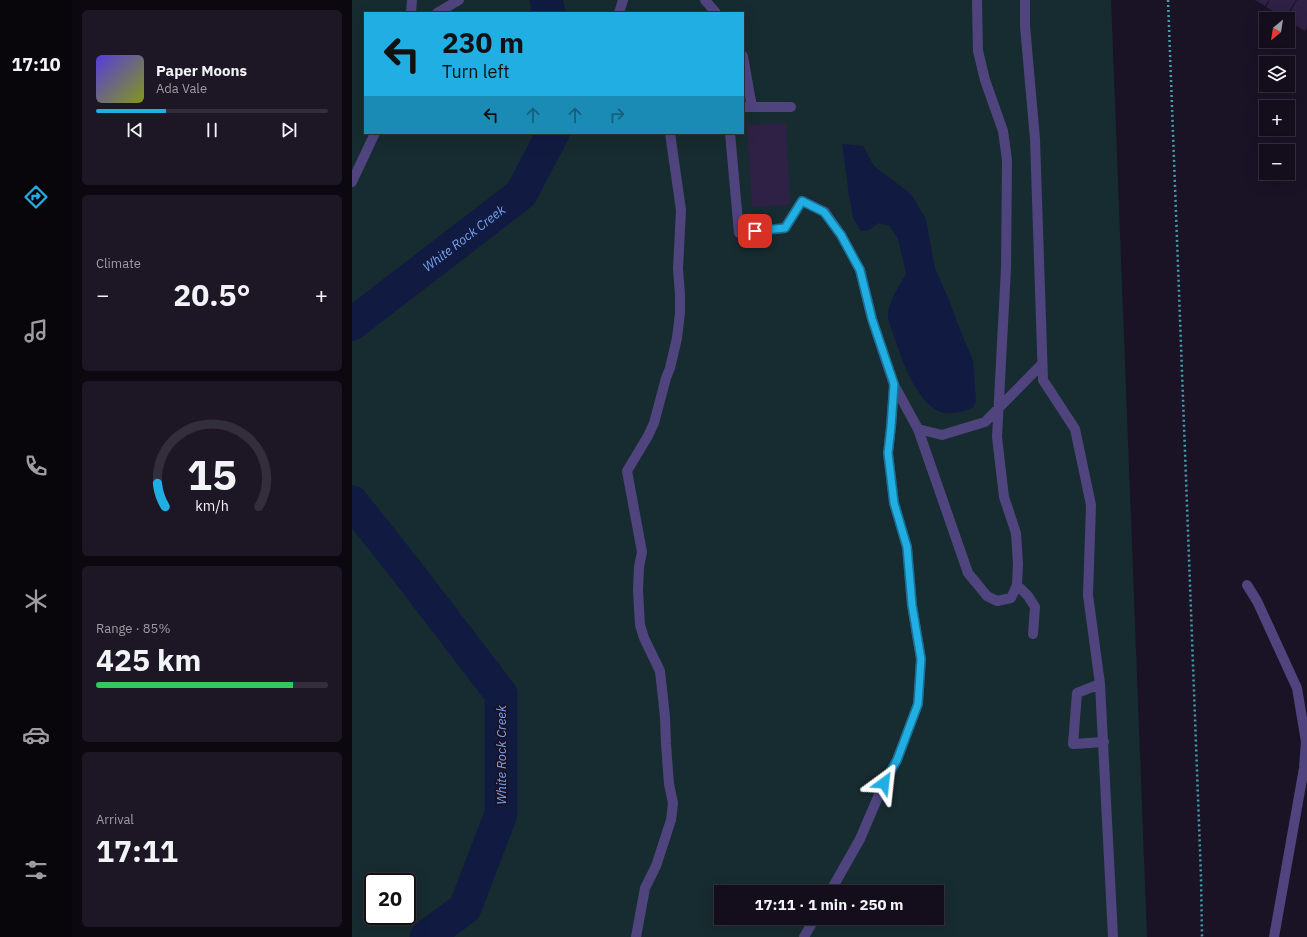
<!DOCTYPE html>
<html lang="en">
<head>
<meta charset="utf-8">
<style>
  :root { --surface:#140e1c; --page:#1d1725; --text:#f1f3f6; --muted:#9d9ca3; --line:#332e3b; --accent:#21aee3 }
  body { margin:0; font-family:"IBM Plex Sans",sans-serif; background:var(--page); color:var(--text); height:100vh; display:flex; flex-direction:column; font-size:15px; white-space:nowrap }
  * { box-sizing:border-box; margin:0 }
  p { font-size:13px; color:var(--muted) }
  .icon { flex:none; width:22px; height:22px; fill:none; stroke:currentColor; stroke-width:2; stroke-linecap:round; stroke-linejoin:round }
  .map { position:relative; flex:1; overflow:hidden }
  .details { display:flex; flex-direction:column; gap:10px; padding:10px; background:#0b080f; width:280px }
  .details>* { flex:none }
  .banner { position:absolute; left:12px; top:12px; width:380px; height:122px; border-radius:0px; box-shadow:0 4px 16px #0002,0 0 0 1px var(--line); background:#21aee3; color:#111; overflow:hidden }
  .needle { width:26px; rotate:210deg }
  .tools { position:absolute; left:907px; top:12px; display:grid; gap:8px }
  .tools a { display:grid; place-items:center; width:36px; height:36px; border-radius:0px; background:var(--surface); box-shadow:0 4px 16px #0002,0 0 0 1px var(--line); font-size:20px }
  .speed { position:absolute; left:12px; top:873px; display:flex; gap:8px; font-size:20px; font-weight:700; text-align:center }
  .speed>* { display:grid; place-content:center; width:52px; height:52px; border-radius:50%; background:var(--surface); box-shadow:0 4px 16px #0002,0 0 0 1px var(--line); line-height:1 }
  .speed .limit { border:2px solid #111; border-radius:6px; background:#fff; color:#111 }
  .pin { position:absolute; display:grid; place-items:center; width:34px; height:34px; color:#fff; margin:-17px; border-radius:8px; box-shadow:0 2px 6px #0006 }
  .me { position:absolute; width:44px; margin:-22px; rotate:30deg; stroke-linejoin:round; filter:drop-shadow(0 0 3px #0008) }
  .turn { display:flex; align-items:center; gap:14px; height:84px; padding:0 12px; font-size:18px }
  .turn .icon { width:52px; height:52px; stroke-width:2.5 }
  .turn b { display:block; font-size:28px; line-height:34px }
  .lanes { display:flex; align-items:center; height:38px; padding:0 12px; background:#0003; justify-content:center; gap:20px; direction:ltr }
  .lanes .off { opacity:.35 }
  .big { font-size:30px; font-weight:700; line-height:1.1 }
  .details .widget { flex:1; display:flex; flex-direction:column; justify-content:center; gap:6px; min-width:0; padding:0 14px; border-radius:6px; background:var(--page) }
  .details .dial { align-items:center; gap:0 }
  .dial svg { height:104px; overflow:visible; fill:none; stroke:var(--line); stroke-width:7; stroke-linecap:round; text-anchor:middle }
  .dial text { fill:var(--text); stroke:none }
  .song { display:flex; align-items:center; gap:12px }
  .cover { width:48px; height:48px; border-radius:6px; background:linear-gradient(135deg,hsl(250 70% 55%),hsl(70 70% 35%)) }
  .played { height:4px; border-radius:2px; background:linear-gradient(90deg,var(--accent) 30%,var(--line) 30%) }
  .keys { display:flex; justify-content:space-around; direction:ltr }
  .heat { display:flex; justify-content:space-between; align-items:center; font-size:22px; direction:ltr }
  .charge { height:6px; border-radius:3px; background:linear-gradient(90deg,#34c759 85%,var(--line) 0) }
  .trip { position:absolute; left:362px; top:885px; width:230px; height:40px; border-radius:0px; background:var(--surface); box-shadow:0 4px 16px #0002,0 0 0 1px var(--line); font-weight:700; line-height:40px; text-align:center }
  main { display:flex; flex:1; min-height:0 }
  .tab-bar { display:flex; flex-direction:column; width:72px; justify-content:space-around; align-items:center; background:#08060b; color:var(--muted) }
  .tab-bar .icon { width:28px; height:28px }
  .tab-bar .on { color:var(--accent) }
  .tab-bar b { font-size:18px; color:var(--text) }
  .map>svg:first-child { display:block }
</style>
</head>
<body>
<main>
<nav class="tab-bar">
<b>17:10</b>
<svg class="icon on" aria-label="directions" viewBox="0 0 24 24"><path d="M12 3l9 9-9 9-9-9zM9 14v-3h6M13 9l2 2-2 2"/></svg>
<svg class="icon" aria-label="music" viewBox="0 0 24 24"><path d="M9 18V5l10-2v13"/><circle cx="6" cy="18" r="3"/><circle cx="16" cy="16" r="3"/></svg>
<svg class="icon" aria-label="phone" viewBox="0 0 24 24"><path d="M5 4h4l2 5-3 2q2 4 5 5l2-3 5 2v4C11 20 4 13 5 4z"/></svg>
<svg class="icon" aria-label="climate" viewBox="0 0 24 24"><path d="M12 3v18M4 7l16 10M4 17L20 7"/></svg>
<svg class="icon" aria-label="car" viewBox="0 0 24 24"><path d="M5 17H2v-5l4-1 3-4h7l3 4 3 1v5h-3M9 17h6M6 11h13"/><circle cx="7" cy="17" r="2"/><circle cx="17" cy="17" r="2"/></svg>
<svg class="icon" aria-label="filters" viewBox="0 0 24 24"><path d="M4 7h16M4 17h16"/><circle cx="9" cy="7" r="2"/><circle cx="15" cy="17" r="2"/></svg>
</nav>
<section class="details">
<div class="widget">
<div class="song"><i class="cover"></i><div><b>Paper Moons</b><p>Ada Vale</p></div></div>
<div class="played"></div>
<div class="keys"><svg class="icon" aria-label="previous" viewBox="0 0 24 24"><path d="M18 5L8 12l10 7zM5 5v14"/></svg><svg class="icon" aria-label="pause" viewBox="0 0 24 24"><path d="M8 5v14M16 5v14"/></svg><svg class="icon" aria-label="next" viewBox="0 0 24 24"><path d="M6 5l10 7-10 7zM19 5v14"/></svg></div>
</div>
<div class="widget"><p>Climate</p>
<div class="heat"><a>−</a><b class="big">20.5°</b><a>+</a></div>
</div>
<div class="widget dial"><svg viewBox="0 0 100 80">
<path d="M14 69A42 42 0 1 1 86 69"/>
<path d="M14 69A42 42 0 0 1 8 51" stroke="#21aee3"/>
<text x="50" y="56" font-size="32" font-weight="700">15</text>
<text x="50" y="72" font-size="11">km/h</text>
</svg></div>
<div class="widget"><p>Range · 85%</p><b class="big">425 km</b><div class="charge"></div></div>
<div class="widget"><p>Arrival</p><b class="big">17:11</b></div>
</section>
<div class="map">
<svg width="955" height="937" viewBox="0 0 955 937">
  <rect width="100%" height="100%" fill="#1a1326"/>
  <!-- green -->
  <path fill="#172c30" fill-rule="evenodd" d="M0,0h759l36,937h-795zM13,13h378v120h-378zM21,882h34v34h-34zM369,892h216v26h-216z"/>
  <!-- water -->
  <path fill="#111b41" d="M490,144l21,2 11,20 37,28 15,25 9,49 14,32 14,37 10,23 3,40 -2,7c-9,4 -19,7 -29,6 -25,-3 -44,-53 -50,-74 -2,-6 -8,-20 -7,-26 2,-14 11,-27 18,-39l-8,-35 -8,-13 -11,-3 -10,7 -8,1 -8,-13 -4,-23z"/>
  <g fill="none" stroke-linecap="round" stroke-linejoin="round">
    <!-- river -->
    <g stroke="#111b41" stroke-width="33">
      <path d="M194,0l3,13"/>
      <path id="s1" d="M0,324l169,-130 32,-61"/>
      <path d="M0,502l51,64 98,128v120l-36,94 -39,29"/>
    </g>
  </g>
  <!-- building -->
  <path fill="#2f2145" d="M903,0h14l-4,6z
    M918,0h26l-11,18 -19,-11z
    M945,0h10v27l-2,4 -17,-10v-2h-2z
    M434,123l4,82 -38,2 -5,-82z"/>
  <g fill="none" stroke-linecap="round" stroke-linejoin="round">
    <!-- path -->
    <path stroke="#40a0ac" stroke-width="2.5" stroke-dasharray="2 3" stroke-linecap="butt" d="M816,0l33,877 1,60"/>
    <!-- minor -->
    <path stroke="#50447f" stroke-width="10" d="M353,0l11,13
      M673,0v26l10,113 8,241 32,49 16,76 -3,90 12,89 13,253
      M59,13l1,-13
      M85,13l22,-13
      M267,13l4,-13
      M391,56l9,51
      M391,107h48
      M378,133l9,100 46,-5 17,-27 23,11 16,23 19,35 12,49 22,66 24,44 24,6 43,-13 57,-58
      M0,182l23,-49
      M566,429l50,144 19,23 10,5 14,-3 6,-13 1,-21 -2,-31 -12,-36 -7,-60 9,-169 1,-108 -4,-29 -18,-51 -7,-29 -1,-51
      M665,585l11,11 7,11 -2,27
      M895,585l10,16 40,87 9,54 -2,26 -30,169
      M748,684l-23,9 -4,51 31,-2
      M478,892l30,-53 24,-56 13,-23 21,-56 3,-45 -9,-54 -5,-58 -13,-44 -6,-50 3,-26 3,-42
      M284,937l9,-49 11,-22 15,-46 2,-17 -4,-19 -3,-40 -1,-27 -5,-46 -16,-33 -4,-13 -2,-35 1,-23 3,-15 -15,-81 21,-35 6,-13 12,-45 4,-10 7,-30 3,-25v-18l-2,-26 3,-59 -11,-77
      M452,937l11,-19"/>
  </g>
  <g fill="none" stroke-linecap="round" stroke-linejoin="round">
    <!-- route casing -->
    <g stroke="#157194" stroke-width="10">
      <path id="route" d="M403,231l30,-3 17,-27 22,11 17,23 19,35 12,49 22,65 -3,43 -3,26 6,50 13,44 5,58 9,54 -3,45 -21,56 -13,23"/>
    </g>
    <!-- route -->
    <use href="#route" stroke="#21aee3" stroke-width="7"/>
  </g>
  <g text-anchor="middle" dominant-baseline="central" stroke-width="4" stroke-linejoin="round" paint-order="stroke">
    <!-- water labels -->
    <g font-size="13" font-style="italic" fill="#78a3ee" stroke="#1a1326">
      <text stroke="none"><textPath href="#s1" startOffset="141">White Rock Creek</textPath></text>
      <text transform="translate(149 755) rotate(-90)">White Rock Creek</text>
    </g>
  </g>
</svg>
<div class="tools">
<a><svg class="needle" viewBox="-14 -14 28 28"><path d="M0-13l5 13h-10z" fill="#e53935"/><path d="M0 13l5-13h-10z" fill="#9d9ca3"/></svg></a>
<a><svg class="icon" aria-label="layers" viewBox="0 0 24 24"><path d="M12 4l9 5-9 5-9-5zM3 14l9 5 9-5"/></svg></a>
<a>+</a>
<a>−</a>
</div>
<div class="speed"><div class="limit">20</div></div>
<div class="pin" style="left:403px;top:231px;background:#d93025"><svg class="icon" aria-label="arrive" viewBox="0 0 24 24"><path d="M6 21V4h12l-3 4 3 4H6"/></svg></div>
<svg class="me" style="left:532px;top:783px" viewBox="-20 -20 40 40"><path d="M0-17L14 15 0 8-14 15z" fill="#21aee3" stroke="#fff" stroke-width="4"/></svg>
<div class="trip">17:11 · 1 min · 250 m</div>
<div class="banner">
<div class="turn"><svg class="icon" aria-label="left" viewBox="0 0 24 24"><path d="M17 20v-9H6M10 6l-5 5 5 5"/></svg><div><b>230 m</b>Turn left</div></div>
<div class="lanes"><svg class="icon" aria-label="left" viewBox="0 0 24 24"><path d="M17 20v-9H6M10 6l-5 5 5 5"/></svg><svg class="icon off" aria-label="ahead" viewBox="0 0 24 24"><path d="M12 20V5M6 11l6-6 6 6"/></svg><svg class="icon off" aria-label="ahead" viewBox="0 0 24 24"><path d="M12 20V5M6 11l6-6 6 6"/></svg><svg class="icon off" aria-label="right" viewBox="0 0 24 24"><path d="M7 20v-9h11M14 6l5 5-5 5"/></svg></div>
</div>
</div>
</main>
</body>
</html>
